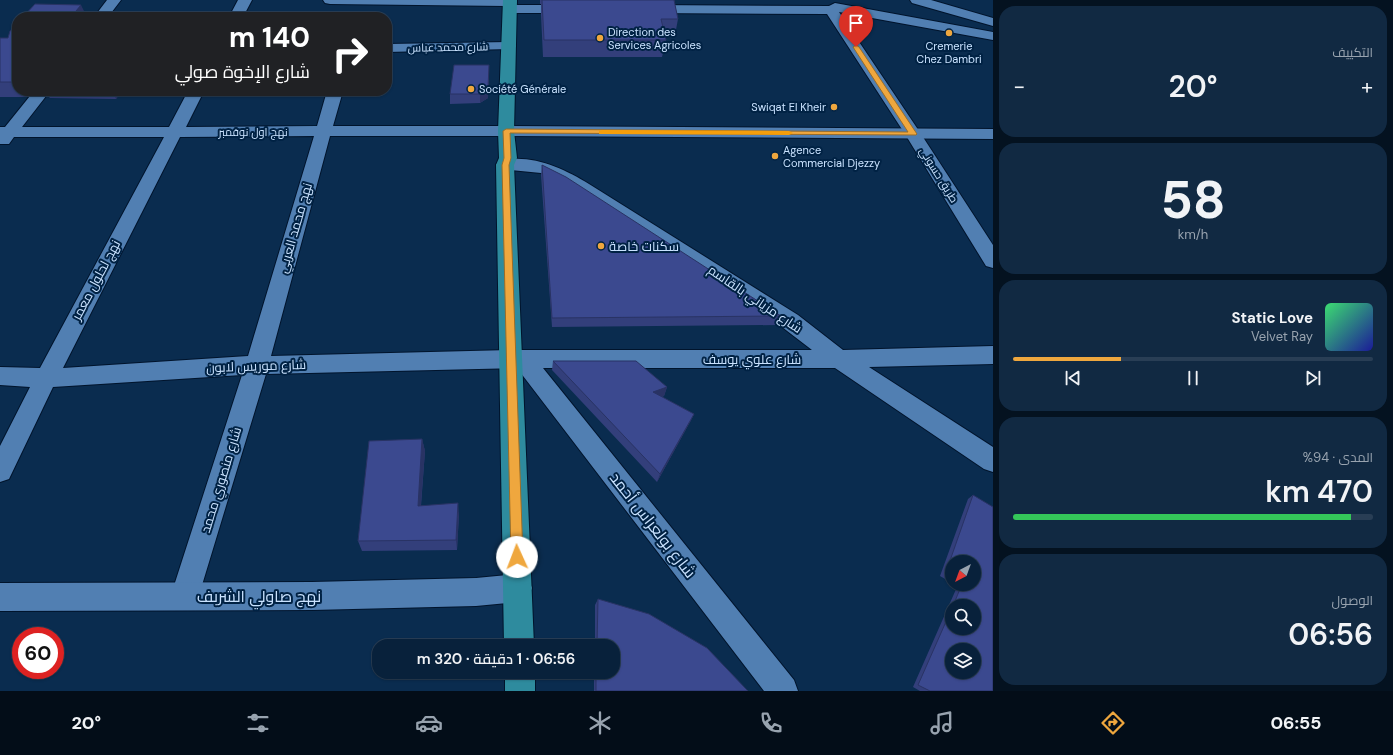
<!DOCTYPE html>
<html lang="ar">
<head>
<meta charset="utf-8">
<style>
  :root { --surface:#08213b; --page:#112942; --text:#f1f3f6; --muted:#98a3af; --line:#293e55; --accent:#efa73e }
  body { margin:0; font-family:"DM Sans",Cairo,sans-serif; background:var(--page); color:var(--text); direction:rtl; height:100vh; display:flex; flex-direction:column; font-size:15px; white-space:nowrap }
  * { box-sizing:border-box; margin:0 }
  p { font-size:13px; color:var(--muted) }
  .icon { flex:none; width:22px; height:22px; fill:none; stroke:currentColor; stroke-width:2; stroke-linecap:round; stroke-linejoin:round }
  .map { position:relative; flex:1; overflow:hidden; direction:ltr }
  .side { display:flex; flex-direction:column; gap:6px; padding:6px; background:#041220; width:400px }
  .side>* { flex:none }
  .hud { position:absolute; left:12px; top:12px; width:380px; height:84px; border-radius:16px; box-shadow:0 1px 3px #0004,0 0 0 1px var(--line); direction:rtl; background:#202124; color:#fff; overflow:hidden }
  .needle { width:26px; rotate:221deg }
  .fabs { position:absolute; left:945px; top:555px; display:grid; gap:8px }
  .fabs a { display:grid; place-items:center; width:36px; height:36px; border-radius:50%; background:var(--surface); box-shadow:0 1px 3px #0004,0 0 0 1px var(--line); font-size:20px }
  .speed { position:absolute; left:12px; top:627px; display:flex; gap:8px; font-size:20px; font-weight:700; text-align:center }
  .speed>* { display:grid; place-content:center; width:52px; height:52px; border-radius:50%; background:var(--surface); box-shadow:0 1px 3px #0004,0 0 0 1px var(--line); line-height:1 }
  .speed .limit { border:6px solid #d22; background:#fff; color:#111 }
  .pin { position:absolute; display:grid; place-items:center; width:34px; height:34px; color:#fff; margin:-41px -17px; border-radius:50% 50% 50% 0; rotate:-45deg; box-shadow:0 0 4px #0007 }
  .pin .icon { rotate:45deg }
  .me { position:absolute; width:44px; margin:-22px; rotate:358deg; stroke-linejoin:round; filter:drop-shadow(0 0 3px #0008) }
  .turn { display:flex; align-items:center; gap:14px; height:84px; padding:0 16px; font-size:18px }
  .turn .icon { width:52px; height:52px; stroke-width:2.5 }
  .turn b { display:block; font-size:28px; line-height:34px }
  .big { font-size:30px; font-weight:600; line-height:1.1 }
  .side .tile { flex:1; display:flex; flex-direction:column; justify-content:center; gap:6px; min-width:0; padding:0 14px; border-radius:16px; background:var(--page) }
  .side .dial { align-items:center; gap:0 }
  .dial b { font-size:52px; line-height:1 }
  .song { display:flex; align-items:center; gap:12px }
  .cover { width:48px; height:48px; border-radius:6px; background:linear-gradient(135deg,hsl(140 70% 55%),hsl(240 70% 35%)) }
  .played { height:4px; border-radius:2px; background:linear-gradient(90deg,var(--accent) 30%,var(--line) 30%) }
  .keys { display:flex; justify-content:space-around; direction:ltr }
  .heat { display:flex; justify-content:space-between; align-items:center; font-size:22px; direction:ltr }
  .charge { height:6px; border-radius:3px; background:linear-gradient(90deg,#34c759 94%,var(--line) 0) }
  .trip { position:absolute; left:372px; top:639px; width:248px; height:40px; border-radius:16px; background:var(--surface); box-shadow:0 1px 3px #0004,0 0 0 1px var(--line); font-weight:600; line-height:40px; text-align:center; direction:rtl }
  .tabs { display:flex; height:64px; justify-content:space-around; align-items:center; background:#030d18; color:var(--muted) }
  .tabs .icon { width:28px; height:28px }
  .tabs .current { color:var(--accent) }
  .tabs b { font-size:18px; color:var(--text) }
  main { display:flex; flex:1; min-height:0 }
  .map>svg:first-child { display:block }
</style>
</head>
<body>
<main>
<section class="side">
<div class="tile"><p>التكييف</p>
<div class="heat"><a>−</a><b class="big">20°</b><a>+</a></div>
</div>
<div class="tile dial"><b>58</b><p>km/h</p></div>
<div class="tile">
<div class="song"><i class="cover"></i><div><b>Static Love</b><p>Velvet Ray</p></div></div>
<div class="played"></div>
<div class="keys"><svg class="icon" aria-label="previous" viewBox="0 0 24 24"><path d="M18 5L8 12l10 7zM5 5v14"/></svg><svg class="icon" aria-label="pause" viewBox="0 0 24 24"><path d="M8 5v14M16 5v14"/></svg><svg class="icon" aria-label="next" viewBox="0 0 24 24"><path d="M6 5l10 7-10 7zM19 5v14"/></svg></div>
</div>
<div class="tile"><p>المدى · 94%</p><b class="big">470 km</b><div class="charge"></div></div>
<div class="tile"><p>الوصول</p><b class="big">06:56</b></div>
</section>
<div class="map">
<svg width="993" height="691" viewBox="0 0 993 691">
  <rect width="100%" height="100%" fill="#0a2c4f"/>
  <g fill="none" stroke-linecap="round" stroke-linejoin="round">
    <!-- street casing -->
    <g stroke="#00142c" stroke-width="2">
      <path id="street" d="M107,0h14l-13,17h-14z
        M238,0h14l-9,17h-14z
        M323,0h192l2,2 -3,3h58l5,1 2,3 -2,3 -5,1h-62l-5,-1 -2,-3 3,-3 -176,-2 -5,-1z
        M910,0h21l62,18v8l-81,-23z
        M835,3l158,29v8l-154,-28 82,122 72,111v23l-7,-2 -81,-132 -78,-120 -181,-1 -5,-1 -2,-3 2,-3 5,-1 183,1z
        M509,42l5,1 2,3 -2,3 -127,3v-8z
        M34,91h16l-28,36h147l19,-36h16l-18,36 131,-1 10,-35h16l-10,35h173l6,2 2,3 -2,3 -6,2h-176l-59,220 241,-6h300l-30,-23 -216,-141 -25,-13 -42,-4 -3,-4 3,-4c31,-8 64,7 90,23l209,131 45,35 150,-4v18l-124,3 124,80v25l-9,-3 -149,-101h-292l251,312 4,11h-34l-247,-323 -251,6 -67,221 -4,10 -10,4 -10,-4 -4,-10 71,-220 -189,12 -44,92 -9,3v-36l30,-59 -30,-2v-18l40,1 124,-231h-150l-5,7h-9v-17h5zM314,136l-66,220 -185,12 117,-231z"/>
    </g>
    <!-- secondary casing -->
    <g stroke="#00142c" stroke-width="2">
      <path id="secondary" d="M506,126l487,3v10l-487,-3 -6,-2 -2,-3 2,-3z
        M518,574l10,4 4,10 -4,10 -10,4 -42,4 -164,4 -312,1v-28l312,-1 164,-4z"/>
    </g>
    <!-- primary casing -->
    <g stroke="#00142c" stroke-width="2">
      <path id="primary" d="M503,0h14l-3,131 3,27 -3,7 20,481h-30l-8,-481 3,-7 -1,-27z
        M505,672h30v19h-30z"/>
    </g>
    <!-- street -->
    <use href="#street" fill="#517fb2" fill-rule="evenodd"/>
    <!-- secondary -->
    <use href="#secondary" fill="#517fb2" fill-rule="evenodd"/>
    <!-- primary -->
    <use href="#primary" fill="#2e8b9e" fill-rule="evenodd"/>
  </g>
  <!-- wall -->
  <path fill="#333f7b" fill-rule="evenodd" d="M540,0h134l4,19 -3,16 -10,1 1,4 -4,17h-119l-2,-42v-11h-1z
    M17,23v68h16l-6,6h-27v-59h8z
    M489,65l-1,33 -8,5 -30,1v-10z
    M43,91h79l-6,8 -66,-1 -1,-1h-2z
    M542,165l239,151 -5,9 -224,2 -11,-152z
    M553,361l114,26 -3,9 -2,1 32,17 -4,8 -33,60 -105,-112z
    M422,439l3,12 -4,55 38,8 -2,36 -95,1 -4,-10z
    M973,495l20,196h-73l-7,-4 44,-100 -4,-3h21l-22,-22v21l-12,-7 28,-77zM952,606h22l-22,22z
    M598,599l150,92h-154v-19h19v-26h-18v-41z"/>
  <!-- shaded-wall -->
  <path fill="#293364" d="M81,5l6,12h-16z
    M489,65l-1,33 -8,5v-9z
    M24,91h9l-6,6z
    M113,91h9l-6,8z
    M667,387l-3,9 -14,4 3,-8z
    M694,414l-4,8 -33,60 3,-8z
    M422,439l3,12 -5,65 -2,-10z
    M458,503l1,11 -2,36 -1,-10z"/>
  <!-- building -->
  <path fill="#3b498f" stroke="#293364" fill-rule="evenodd" d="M542,0h132l4,19h-17l5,21h-122z
    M35,4l46,1 -10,12h-48z
    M17,23v59h-17v-44h8l2,-7z
    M454,65h35l-1,23 -8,6h-30z
    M542,165l24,12 215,139 -229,2z
    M553,361h83l31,26 -14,5 41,22 -34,60z
    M422,439l-4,67 40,-3 -2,37 -98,1 11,-100z
    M973,495l20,12v184h-63l-12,-6 34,-77v20h22v-22h-21l9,-22h12v-22h-22v15l-6,-5zM952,650h22v22h-22z
    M598,599l51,15 58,34 41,43h-152v-19h17v-26h-16z"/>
  <!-- route -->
  <path fill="#efa73e" stroke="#9b6d28" d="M856,45l3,2 58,87 -1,1 -406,-2 1,25 -2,7 14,392 -2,4 -4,2 -4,-2 -2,-4 -9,-392 2,-7 -1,-27 3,-2 402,3 -55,-85z"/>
  <!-- slow -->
  <path fill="#f59e0b" d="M602,130l187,1 4,2 -4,2 -190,-1v-3z"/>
  <!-- markers -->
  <g fill="#efa73e" stroke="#024" stroke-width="1.5">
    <circle cx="949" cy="33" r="4"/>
    <circle cx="600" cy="38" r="4"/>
    <circle cx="471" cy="89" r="4"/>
    <circle cx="834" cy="107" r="4"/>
    <circle cx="775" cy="156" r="4"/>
    <circle cx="601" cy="246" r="4"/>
  </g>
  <g text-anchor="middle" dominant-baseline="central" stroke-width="4" stroke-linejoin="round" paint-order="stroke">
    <!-- far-poi labels -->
    <g font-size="11" fill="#cae3ff" stroke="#024" text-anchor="start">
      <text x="608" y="32">Direction des<tspan x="608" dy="13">Services Agricoles</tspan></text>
      <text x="949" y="46" text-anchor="middle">Cremerie<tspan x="949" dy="13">Chez Dambri</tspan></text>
      <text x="479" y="89">Société Générale</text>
      <text x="826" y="107" text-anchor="end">Swiqat El Kheir</text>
      <text x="783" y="150">Agence<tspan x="783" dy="13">Commercial Djezzy</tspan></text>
    </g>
    <!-- far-street labels -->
    <g font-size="11" fill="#cae3ff" stroke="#024">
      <text transform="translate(448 47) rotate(-1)">شارع محمد عباس</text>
      <text x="253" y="132">نهج اول نوفمبر</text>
      <text transform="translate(939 175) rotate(58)">طريق حسوني</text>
    </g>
    <!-- street labels -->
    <g font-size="13" fill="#cae3ff" stroke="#024">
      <text transform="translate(295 228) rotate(-74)">نهج محمد العربي</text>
      <text transform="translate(96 280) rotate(-62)">نهج لحلول معمر</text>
      <text transform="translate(755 299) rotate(34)">شارع مزياني بالقاسم</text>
      <text x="752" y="359">شارع علوي يوسف</text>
      <text transform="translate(256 366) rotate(-2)">شارع موريس لابون</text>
      <text transform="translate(221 480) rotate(-73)">شارع منصوري محمد</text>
    </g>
    <!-- poi labels -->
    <g font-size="13" fill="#cae3ff" stroke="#024" text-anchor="start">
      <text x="609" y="246">سكنات خاصة</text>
    </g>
    <!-- near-street labels -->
    <g font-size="16" fill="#cae3ff" stroke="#024">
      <text transform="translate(653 525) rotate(52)">شارع بولعراس أحمد</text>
      <text x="259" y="596">نهج صاولي الشربف</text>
    </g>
  </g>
</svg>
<div class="fabs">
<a><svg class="needle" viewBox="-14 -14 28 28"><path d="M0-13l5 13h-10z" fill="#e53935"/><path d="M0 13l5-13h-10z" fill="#98a3af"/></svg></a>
<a><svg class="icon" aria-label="search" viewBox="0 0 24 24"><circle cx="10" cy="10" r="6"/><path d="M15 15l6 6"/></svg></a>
<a><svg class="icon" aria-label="layers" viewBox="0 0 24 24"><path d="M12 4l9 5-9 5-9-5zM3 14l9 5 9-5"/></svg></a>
</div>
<div class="speed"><div class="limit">60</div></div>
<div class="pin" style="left:856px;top:47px;background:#d93025"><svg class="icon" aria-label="arrive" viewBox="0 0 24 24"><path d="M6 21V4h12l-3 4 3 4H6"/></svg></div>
<svg class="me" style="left:517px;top:557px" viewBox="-20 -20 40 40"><circle r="19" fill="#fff"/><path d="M0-13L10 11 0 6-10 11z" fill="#efa73e"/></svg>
<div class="trip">06:56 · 1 دقيقة · 320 m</div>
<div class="hud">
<div class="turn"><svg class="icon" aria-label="right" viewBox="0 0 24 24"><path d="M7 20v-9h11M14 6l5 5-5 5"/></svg><div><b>140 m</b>شارع الإخوة صولي</div></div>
</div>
</div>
</main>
<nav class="tabs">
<b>06:55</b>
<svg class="icon current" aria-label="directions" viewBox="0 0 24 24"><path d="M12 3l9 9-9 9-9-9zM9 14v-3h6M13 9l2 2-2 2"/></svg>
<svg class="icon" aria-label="music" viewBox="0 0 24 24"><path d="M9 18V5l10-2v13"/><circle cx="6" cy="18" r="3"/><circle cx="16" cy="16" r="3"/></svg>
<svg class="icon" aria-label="phone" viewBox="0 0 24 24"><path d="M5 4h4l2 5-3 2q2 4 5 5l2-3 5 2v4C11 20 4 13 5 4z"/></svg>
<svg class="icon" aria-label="climate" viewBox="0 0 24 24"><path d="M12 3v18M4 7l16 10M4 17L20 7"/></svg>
<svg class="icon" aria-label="car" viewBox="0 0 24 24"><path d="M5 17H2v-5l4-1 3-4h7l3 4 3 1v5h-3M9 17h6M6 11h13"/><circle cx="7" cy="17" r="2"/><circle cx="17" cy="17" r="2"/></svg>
<svg class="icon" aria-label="filters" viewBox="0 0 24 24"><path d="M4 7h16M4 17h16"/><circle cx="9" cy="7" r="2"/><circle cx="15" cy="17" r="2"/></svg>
<b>20°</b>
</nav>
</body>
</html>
